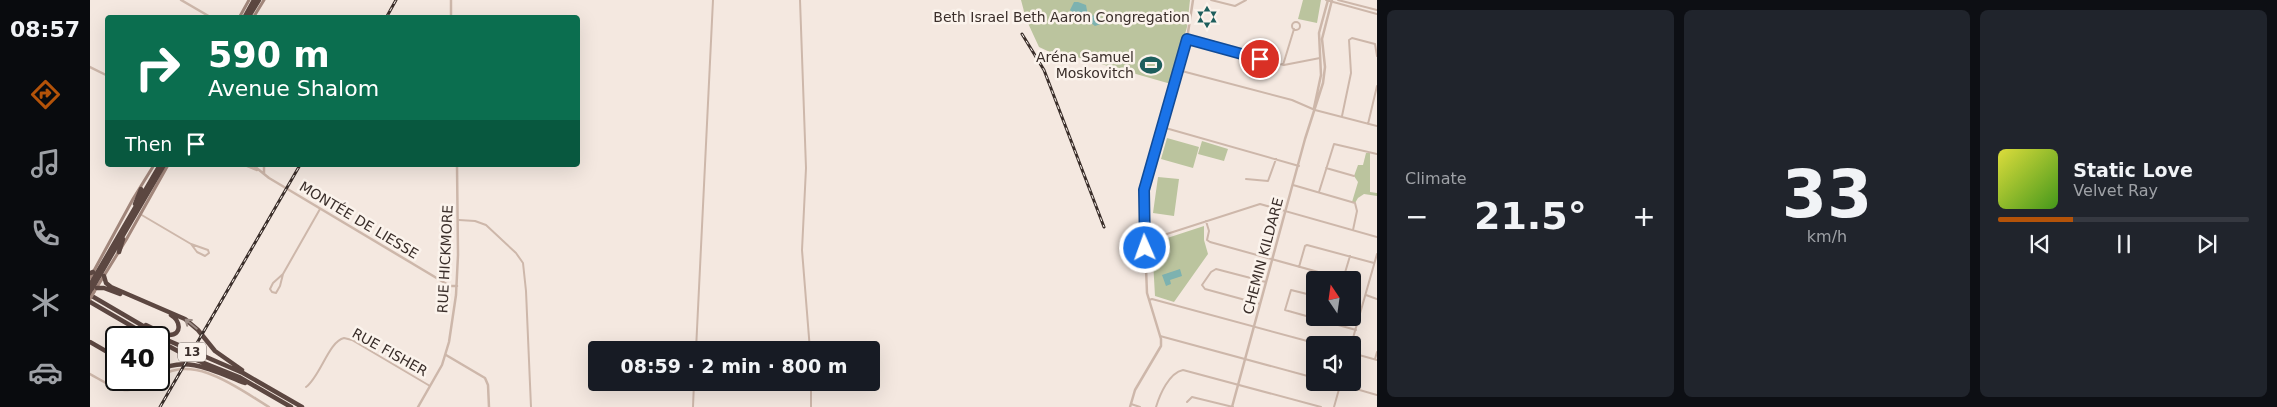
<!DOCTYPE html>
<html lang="en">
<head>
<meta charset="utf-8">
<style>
  :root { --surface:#171b24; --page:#20242c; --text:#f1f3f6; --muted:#9ea1a6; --line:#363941; --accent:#b45309 }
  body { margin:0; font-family:"DejaVu Sans",sans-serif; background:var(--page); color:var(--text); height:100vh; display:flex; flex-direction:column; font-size:19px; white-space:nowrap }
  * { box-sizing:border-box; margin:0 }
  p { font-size:16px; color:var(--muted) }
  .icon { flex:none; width:28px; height:28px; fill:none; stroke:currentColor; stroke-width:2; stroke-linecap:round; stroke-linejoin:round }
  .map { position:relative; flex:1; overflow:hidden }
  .panel { display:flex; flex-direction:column; gap:10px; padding:10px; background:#0d0f14; width:900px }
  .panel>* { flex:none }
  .guide { position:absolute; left:15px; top:15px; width:475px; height:152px; border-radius:5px; box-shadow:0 5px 20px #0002; background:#0b6e4f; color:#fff; overflow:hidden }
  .needle { width:32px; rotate:347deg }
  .buttons { position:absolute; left:1216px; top:271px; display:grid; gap:10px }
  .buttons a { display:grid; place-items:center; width:55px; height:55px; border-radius:5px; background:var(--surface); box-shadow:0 5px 20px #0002; font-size:25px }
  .speed { position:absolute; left:15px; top:326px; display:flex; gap:10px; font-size:25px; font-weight:700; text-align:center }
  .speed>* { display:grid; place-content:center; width:65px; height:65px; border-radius:50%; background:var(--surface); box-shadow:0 5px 20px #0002; line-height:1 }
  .speed .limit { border:2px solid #111; border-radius:8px; background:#fff; color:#111 }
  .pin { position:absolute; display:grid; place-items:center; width:42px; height:42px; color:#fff; margin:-21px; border:2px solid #fff; border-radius:50%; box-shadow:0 1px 5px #0007 }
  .me { position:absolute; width:55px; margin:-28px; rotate:358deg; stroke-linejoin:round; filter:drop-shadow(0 0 4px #0008) }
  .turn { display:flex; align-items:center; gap:18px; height:105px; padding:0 20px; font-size:22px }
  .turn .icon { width:65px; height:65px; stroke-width:2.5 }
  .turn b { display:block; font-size:35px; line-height:42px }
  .then { display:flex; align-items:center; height:48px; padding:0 20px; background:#0003; gap:10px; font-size:19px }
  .big { font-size:38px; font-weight:800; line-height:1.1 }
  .panel .card { flex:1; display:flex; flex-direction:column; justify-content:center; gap:8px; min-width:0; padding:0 18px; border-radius:8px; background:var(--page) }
  .panel .dial { align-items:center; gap:0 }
  .dial b { font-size:65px; line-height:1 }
  .song { display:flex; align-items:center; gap:15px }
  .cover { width:60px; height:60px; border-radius:8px; background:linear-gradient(135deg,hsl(60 70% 55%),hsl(100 70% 35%)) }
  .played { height:5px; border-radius:2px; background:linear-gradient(90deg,var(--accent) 30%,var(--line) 30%) }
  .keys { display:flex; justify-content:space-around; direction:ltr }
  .heat { display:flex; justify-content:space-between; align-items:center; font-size:28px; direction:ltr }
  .panel .tiles { flex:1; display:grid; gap:10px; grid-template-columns:repeat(3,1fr) }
  .trip { position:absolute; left:498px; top:341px; width:292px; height:50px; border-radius:5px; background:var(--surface); box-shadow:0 5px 20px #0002; font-weight:800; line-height:50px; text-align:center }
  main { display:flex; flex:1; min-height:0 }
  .tab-bar { display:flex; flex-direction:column; width:90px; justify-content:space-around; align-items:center; background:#090b0e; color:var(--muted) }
  .tab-bar .icon { width:35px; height:35px }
  .tab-bar .on { color:var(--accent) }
  .tab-bar b { font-size:22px; color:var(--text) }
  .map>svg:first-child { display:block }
</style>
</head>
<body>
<main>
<nav class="tab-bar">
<b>08:57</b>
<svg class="icon on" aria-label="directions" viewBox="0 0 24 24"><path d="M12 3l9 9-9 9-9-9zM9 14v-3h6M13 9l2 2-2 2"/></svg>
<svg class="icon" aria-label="music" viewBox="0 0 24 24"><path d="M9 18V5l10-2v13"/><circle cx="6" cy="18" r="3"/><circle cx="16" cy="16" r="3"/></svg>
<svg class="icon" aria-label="phone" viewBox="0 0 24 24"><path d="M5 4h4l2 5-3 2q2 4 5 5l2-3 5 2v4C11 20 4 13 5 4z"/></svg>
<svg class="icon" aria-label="climate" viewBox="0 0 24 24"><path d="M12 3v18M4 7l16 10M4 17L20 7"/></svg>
<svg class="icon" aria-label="car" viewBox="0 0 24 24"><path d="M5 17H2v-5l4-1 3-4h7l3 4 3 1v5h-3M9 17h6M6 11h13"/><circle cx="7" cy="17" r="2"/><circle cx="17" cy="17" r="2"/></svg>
</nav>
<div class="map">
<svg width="1287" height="407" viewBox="0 0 1287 407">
  <rect width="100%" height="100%" fill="#f4e8e0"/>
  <!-- green -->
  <path fill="#bbc49e" d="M931,0h169l-3,27 -16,57 -98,-28 -1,4 -3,1 -30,-14 -13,-28z
    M1213,0h18l-4,23 -19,-4z
    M1077,138l32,9 -6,21 -32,-9z
    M1112,141l26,8 -4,12 -26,-7z
    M1276,153h4v39l7,1v3l-13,-2 -6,4 -3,5 -3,-1 6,-20 -4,-6 4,-11h5z
    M1068,177l21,2 -5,37 -21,-3z
    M1114,226v14l4,14 -34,48 -19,-6 -3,-53z"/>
  <!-- water -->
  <path fill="#7db2b0" d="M984,2h4l8,3 2,11 12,-1 1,9 -6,2 -9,-7 -7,2 -7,-3 1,-5 -3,-3z
    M1090,269l2,7 -12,4 1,4 -5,2 -4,-11z"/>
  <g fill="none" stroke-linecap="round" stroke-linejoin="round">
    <!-- minor -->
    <path stroke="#cdb7aa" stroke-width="2" d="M710,0l6,168 -4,82 8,100
      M1121,0l24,6 11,-6
      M1236,0l51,14
      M1248,0l39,10
      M1202 26a4 4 0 1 1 8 0a4 4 0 1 1-8 0Z
      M1097,39l97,26 36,-7
      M1193,65l11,-36
      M1088,70l114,30 23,10 62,16
      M1252,116l9,-43 -2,-33 3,-2 23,6 2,12
      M1278,124l9,-38
      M1072,127l137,39
      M1236,168l28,8
      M1156,179l22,2 8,-22
      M1203,185l62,18 2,8 -4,19
      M1229,192l15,-48 43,10
      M50,214l51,30 6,8 8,4 4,-3 -1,-3 -17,-6
      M369,220l16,1 11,4 30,28 7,10 3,28 5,116
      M1116,221l3,10 -2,9 3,2 130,36 4,-2 6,-20
      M1055,241l115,-37 117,33
      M1209,267l6,-21 2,-1 67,18
      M193,274l-3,12 -4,7 -4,-1 -2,-3 3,-6 10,-9 37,-65
      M1276,295l11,4
      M1225,296l-24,-6 -6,20 71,20
      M1059,300l3,-1 170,46
      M1170,304l-55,-15 -3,-4 9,-13 5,-3 50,13
      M1262,306l9,3
      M1070,336l155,42
      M1261,345l26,-91
      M606,350l17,-350
      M1262,353l25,7
      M1285,359l2,-7
      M721,382v25
      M1242,382l45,13
      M216,387c14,-10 23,-46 38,-49l8,2 78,46
      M1097,402l5,-5 41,10
      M1041,404l9,3
      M603,407l1,-25
      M1066,407c4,-13 13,-34 27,-37l138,37
      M1244,407l7,-25"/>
    <!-- tertiary -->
    <path stroke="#cdb7aa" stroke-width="2.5" d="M91,0l31,18
      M361,0v18
      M0,67l18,9
      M1224,108l7,-33 -2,-42 9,-33
      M155,165l12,5
      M163,165l16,13 181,108h7
      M174,165v9
      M356,355l39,23 3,7 1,22
      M0,374c25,14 37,25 64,6
      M69,377c35,-24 80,12 110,30
      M328,407l24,-42 7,-23 7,-47 2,-40 -1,-90
      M1040,407l5,-17 26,-44v-7l-14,-46 -4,-99 44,-155 6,-39
      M1142,407l73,-268 18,-56 2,-16 -3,-28 10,-39"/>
    <!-- secondary -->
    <path stroke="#a1867b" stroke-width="3" d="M149,18l10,-18
      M163,18l11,-18
      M0,278l43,-79 21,-34
      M4,292l32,-52 42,-75"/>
    <!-- motorway -->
    <path stroke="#5c4741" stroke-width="4.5" d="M154,18l10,-18
      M158,18l11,-18
      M45,204l6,-15
      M29,252l4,-13
      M0,273l3,-1
      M14,276l2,7 5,4 74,32 13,11 17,21 27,19
      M0,285l70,-120
      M7,288h7l16,6
      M0,292l74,-127
      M0,295l77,45 76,33 59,34
      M0,302l62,36
      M56,325c7,3 16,9 23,10 14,0 11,-15 2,-20
      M43,329l11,9
      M69,341l30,16 50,20 52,30
      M0,342l26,15
      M69,349l4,9 -4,9
      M69,371c27,-17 59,2 86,12"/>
    <!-- rail casing -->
    <g stroke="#3a2e2a" stroke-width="3">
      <path id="rail" d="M296,18l10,-18
        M932,34l22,36 60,157
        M70,407l140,-242"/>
    </g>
    <!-- rail -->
    <use href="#rail" stroke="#fbf3ec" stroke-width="1" stroke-dasharray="4" stroke-linecap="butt"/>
    <!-- secondary-bridge -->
    <path stroke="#a1867b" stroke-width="3" d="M0,299l4,-7"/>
  </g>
  <!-- one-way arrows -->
  <defs><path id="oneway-shaft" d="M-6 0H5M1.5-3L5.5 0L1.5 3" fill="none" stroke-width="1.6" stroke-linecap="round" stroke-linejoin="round" transform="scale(1.25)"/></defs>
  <use stroke="#9c8c85" href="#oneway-shaft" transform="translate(101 324) rotate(-141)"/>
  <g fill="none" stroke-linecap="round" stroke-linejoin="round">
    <!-- route casing -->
    <g stroke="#114b97" stroke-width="12">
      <path id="route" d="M1055,248l-1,-58 43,-151 73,20"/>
    </g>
    <!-- route -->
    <use href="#route" stroke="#1a73e8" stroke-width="9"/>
  </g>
  <!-- icons -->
  <defs>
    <g id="synagogue-bare" transform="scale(1.725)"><path d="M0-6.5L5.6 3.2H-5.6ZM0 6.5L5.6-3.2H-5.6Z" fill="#1d5e5c" stroke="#fbf3ec" stroke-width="2.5" paint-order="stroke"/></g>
    <g id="stadium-bare" transform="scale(1.725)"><path d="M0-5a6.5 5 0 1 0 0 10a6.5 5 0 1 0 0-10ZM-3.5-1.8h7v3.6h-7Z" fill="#1d5e5c" stroke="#fbf3ec" stroke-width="2.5" paint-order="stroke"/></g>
  </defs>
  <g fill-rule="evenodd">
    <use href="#synagogue-bare" x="1117" y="17"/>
    <use href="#stadium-bare" x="1061" y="65"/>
  </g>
  <g text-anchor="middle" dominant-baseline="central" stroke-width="5" stroke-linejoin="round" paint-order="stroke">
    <!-- shield labels -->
    <rect fill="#fbf3ec" stroke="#746964" stroke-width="1" x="88" y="342.5" width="28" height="19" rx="4"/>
    <g font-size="12" font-weight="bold" fill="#3a2e2a">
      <text x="102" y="352">13</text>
    </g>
    <!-- poi labels -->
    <g font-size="14" fill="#3a2e2a" stroke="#fbf3ec" text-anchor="end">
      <text x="1100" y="17">Beth Israel Beth Aaron Congregation</text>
      <text x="1044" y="57">Aréna Samuel<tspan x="1044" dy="16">Moskovitch</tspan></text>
    </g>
    <!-- street labels -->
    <g font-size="14" fill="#3a2e2a" stroke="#fbf3ec">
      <text transform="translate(269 220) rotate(31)">MONTÉE DE LIESSE</text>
      <text transform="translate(1173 256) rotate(-75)">CHEMIN KILDARE</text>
      <text transform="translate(355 259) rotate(-87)">RUE HICKMORE</text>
      <text transform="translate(300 352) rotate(29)">RUE FISHER</text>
    </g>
  </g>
</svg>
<div class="buttons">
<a><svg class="needle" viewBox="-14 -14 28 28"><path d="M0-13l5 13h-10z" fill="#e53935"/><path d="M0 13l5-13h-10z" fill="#9ea1a6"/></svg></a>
<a><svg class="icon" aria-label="sound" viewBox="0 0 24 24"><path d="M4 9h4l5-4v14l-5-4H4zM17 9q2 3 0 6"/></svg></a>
</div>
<div class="speed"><div class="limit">40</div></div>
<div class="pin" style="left:1170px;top:59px;background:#d93025"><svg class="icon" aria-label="arrive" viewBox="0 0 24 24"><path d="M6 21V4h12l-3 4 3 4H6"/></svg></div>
<svg class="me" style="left:1055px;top:248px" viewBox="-20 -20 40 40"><circle r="17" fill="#1a73e8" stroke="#fff" stroke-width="3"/><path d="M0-11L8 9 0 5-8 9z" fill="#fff"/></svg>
<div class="trip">08:59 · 2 min · 800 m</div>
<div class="guide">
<div class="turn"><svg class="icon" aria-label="right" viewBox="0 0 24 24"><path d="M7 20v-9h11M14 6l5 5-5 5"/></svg><div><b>590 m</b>Avenue Shalom</div></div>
<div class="then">Then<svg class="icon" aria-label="arrive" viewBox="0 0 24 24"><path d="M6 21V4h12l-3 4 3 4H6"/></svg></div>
</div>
</div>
<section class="panel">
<div class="tiles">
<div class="card"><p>Climate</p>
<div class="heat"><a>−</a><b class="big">21.5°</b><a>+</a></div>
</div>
<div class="card dial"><b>33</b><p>km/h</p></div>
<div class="card">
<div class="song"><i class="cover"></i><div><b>Static Love</b><p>Velvet Ray</p></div></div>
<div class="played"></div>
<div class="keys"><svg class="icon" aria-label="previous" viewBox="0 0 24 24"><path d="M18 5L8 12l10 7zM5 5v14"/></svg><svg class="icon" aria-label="pause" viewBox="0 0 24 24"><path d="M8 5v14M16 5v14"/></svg><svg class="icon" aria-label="next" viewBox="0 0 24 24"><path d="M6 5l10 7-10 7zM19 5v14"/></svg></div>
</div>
</div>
</section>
</main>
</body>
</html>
